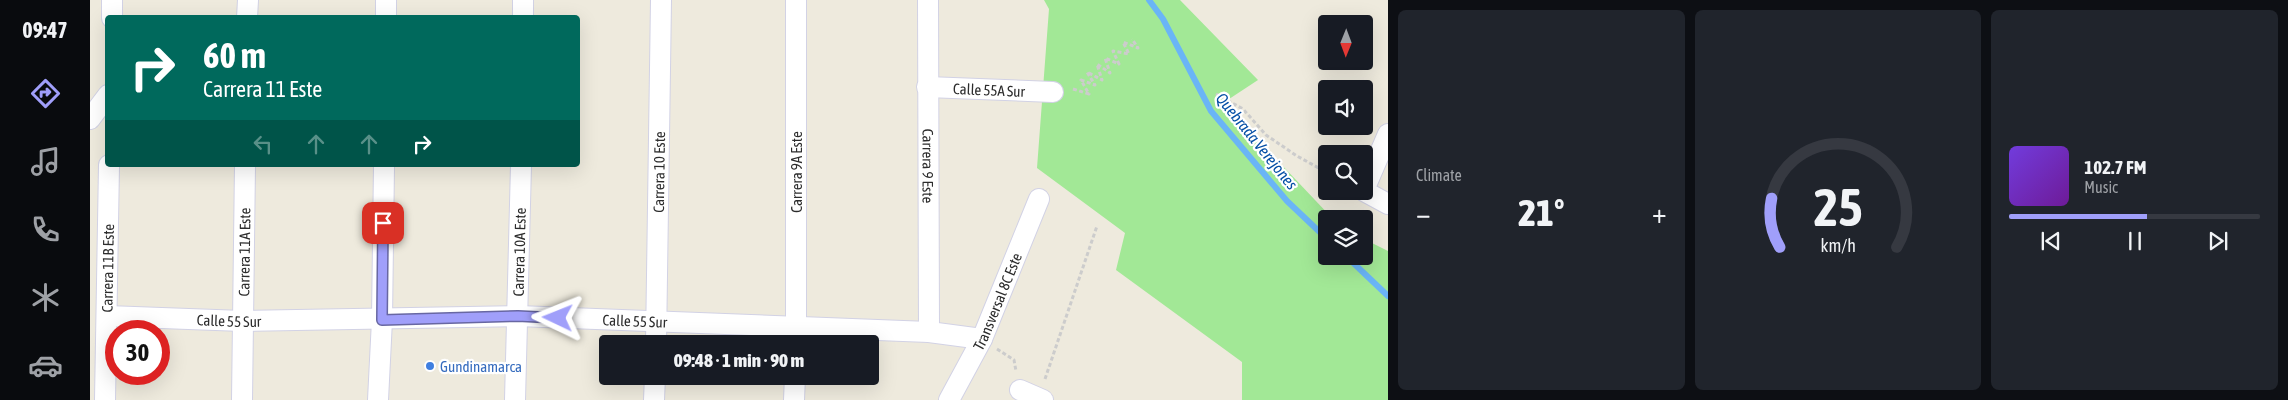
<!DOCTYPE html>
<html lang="en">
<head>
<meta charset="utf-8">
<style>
  :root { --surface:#171b24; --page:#20242c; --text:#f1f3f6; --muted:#9ea1a6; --line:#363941; --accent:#a09ffa }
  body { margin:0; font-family:"Asap Condensed",sans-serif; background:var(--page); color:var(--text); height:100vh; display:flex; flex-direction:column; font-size:19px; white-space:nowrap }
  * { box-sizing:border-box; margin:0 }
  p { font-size:16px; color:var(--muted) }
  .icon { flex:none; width:28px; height:28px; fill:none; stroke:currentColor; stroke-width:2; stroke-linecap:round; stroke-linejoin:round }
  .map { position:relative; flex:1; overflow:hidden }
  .drawer { display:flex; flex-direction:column; gap:10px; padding:10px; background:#0d0f14; width:900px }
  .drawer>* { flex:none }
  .top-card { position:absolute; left:15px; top:15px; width:475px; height:152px; border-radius:5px; box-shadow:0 5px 20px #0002; background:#00695c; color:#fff; overflow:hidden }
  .needle { width:32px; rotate:181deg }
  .fabs { position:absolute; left:1228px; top:15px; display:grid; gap:10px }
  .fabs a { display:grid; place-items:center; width:55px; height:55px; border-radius:5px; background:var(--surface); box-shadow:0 5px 20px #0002; font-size:25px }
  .speed { position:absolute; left:15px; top:320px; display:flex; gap:10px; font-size:25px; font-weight:700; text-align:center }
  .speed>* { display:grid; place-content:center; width:65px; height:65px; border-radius:50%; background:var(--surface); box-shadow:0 5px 20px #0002; line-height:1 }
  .speed .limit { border:8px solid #d22; background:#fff; color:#111 }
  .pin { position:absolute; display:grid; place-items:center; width:42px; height:42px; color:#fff; margin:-21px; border-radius:10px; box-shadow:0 2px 8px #0006 }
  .me { position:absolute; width:55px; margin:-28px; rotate:272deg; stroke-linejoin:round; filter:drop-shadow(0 0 4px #0008) }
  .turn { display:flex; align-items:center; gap:18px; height:105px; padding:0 15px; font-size:22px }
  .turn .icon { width:65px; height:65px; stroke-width:2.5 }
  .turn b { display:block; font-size:35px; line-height:42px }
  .lanes { display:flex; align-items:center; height:48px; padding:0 15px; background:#0003; justify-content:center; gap:25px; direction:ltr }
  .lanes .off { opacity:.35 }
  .big { font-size:38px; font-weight:800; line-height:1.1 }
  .drawer .card { flex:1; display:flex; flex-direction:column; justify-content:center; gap:8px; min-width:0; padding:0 18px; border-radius:8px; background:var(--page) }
  .drawer .dial { align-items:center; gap:0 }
  .dial svg { height:130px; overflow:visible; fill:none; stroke:var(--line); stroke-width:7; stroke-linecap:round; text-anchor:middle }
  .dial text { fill:var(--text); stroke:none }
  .song { display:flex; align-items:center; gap:15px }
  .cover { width:60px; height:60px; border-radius:8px; background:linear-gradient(135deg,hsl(260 70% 55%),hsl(280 70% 35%)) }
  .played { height:5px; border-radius:2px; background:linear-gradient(90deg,var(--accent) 55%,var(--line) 55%) }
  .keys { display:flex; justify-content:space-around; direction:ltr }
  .heat { display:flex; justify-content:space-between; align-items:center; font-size:28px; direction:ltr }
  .drawer .tiles { flex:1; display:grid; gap:10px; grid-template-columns:repeat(3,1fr) }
  .trip { position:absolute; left:509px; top:335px; width:280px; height:50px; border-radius:5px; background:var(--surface); box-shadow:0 5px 20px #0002; font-weight:800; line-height:50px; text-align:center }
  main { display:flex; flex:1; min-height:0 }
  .tab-bar { display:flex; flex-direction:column; width:90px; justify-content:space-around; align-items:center; background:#090b0e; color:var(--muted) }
  .tab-bar .icon { width:35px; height:35px }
  .tab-bar .active { color:var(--accent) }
  .tab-bar b { font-size:22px; color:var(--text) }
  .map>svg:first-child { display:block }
</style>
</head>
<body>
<main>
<nav class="tab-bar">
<b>09:47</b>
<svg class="icon active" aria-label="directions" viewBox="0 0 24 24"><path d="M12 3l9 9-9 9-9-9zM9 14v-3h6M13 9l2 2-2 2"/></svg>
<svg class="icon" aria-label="music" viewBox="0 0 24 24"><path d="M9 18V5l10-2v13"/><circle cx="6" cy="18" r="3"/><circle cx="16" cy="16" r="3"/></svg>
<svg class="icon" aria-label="phone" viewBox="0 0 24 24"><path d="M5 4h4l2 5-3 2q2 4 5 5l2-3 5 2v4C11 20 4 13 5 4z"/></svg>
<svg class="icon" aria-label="climate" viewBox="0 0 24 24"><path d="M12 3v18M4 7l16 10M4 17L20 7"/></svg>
<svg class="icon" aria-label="car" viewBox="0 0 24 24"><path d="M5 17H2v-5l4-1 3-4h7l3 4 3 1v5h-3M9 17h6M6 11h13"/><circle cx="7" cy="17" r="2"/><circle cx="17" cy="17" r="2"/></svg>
</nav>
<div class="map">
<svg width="1298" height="400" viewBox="0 0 1298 400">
  <rect width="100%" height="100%" fill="#eeeadd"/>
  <!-- green -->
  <path fill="#a2e896" d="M954,0h136l78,80 -35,23 110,116h-7v37h38v-17l24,12v149h-146v-38l-126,-92 9,-37 -88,-65 12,-159z"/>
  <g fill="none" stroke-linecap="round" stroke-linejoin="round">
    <!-- stream -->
    <path stroke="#6ab5f6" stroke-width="6" d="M1059,0l14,19 48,92 76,90 39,37
      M1256,256l42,40"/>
    <!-- minor casing -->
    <g stroke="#d2d2e5" stroke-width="22">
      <g id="minor">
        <path id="s1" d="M838,0l1,332"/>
        <path d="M22,18v-18"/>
        <path d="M157,18l1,-18"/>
        <path d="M296,18v-18"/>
        <path d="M433,18v-18"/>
        <path id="s2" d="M837,87l126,5"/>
        <path d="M0,119l18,-24"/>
        <path d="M1274,190l24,-56"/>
        <path d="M1274,191l24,13"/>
        <path id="s3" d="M17,316l136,5 275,-5 411,16 53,7"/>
        <path id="s4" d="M566,344l5,-344"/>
        <path d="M706,344v-344"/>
        <path d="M930,390l23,10"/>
        <path id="s5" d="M15,400l4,-235"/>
        <path id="s6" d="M152,400l3,-235"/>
        <path d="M288,400l4,-80 2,-155"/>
        <path id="s7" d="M425,400l6,-235"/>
        <path d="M564,400l1,-24"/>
        <path d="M704,400l1,-24"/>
        <path id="s8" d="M859,400l33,-61 57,-140"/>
      </g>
    </g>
    <!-- path -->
    <path stroke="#ccc" stroke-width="3" stroke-dasharray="4 2.5" stroke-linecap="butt" d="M983,89l16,5 -8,-14 14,5 -8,-13 15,8 -5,-16 13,9 -5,-15 14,6 -6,-13 16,3 -6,-12 15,6 -6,-9
      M1126,94l27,15 23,26 31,21 29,16
      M907,349l17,11 2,11
      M955,379l52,-153"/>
    <!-- minor -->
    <use href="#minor" stroke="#fff" stroke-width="20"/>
  </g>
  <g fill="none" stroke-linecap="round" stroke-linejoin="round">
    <!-- route casing -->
    <g stroke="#6867a2" stroke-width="12">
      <path id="route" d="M293,223l-1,97 136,-4 40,2"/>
    </g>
    <!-- route -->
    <use href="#route" stroke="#a09ffa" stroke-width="9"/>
  </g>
  <!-- markers -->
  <circle fill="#3f7fe0" stroke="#fff" stroke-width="2" cx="340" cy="366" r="5"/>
  <g text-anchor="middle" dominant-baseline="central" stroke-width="4.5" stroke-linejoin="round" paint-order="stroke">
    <!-- street labels -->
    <g font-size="15" fill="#2c2c2c" stroke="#fff">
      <text stroke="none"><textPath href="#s2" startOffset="62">Calle 55A Sur</textPath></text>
      <text stroke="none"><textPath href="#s1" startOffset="166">Carrera 9 Este</textPath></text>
      <text stroke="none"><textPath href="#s4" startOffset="172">Carrera 10 Este</textPath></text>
      <text transform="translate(706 172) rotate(-90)">Carrera 9A Este</text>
      <text stroke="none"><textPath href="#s6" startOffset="148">Carrera 11A Este</textPath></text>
      <text stroke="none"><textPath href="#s7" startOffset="148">Carrera 10A Este</textPath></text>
      <text stroke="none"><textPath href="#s5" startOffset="132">Carrera 11B Este</textPath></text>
      <text stroke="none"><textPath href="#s8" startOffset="110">Transversal 8C Este</textPath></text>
      <text stroke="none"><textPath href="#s3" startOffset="122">Calle 55 Sur</textPath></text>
      <text stroke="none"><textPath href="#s3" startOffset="528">Calle 55 Sur</textPath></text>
    </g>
    <!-- shop labels -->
    <g font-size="15" fill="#366cbe" stroke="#fff" text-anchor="start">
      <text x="350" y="366">Gundinamarca</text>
    </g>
    <!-- water labels -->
    <g font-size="16" font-style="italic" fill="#054fa6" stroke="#fff">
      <text transform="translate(1167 141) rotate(51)">Quebrada Verejones</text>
    </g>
  </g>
</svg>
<div class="fabs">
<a><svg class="needle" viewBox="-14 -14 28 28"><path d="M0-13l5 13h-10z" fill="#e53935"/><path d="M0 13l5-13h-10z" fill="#9ea1a6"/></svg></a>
<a><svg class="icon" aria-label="sound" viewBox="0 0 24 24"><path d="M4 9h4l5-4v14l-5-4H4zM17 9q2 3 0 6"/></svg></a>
<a><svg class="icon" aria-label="search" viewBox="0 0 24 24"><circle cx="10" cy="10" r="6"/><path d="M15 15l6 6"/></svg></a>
<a><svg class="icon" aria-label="layers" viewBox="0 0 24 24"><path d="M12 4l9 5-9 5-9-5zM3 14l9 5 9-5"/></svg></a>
</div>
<div class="speed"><div class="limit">30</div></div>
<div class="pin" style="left:293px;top:223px;background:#d93025"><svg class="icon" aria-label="arrive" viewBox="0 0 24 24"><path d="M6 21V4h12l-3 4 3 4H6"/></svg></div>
<svg class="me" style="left:468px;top:318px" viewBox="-20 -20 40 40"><path d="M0-17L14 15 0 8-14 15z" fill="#a09ffa" stroke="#fff" stroke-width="4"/></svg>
<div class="trip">09:48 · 1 min · 90 m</div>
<div class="top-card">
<div class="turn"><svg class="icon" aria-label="right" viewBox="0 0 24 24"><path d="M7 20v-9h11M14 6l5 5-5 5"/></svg><div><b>60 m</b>Carrera 11 Este</div></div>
<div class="lanes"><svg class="icon off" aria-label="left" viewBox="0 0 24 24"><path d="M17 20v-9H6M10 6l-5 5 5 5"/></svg><svg class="icon off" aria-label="ahead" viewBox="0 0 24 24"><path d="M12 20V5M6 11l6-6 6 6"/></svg><svg class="icon off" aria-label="ahead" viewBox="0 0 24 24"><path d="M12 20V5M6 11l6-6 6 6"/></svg><svg class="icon" aria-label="right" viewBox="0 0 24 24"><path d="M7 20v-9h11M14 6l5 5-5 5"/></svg></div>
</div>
</div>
<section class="drawer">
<div class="tiles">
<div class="card"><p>Climate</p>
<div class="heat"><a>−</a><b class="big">21°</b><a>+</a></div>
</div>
<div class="card dial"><svg viewBox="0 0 100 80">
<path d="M14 69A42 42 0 1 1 86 69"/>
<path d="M14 69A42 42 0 0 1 9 39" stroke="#a09ffa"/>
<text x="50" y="56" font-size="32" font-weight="700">25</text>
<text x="50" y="72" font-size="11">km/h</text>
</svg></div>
<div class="card">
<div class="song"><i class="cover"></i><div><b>102.7 FM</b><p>Music</p></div></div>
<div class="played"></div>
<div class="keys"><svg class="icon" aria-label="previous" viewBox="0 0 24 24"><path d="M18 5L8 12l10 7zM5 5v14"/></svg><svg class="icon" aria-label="pause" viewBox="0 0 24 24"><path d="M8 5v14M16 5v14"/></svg><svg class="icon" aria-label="next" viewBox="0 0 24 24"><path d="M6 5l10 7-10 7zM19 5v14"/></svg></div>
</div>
</div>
</section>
</main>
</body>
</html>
